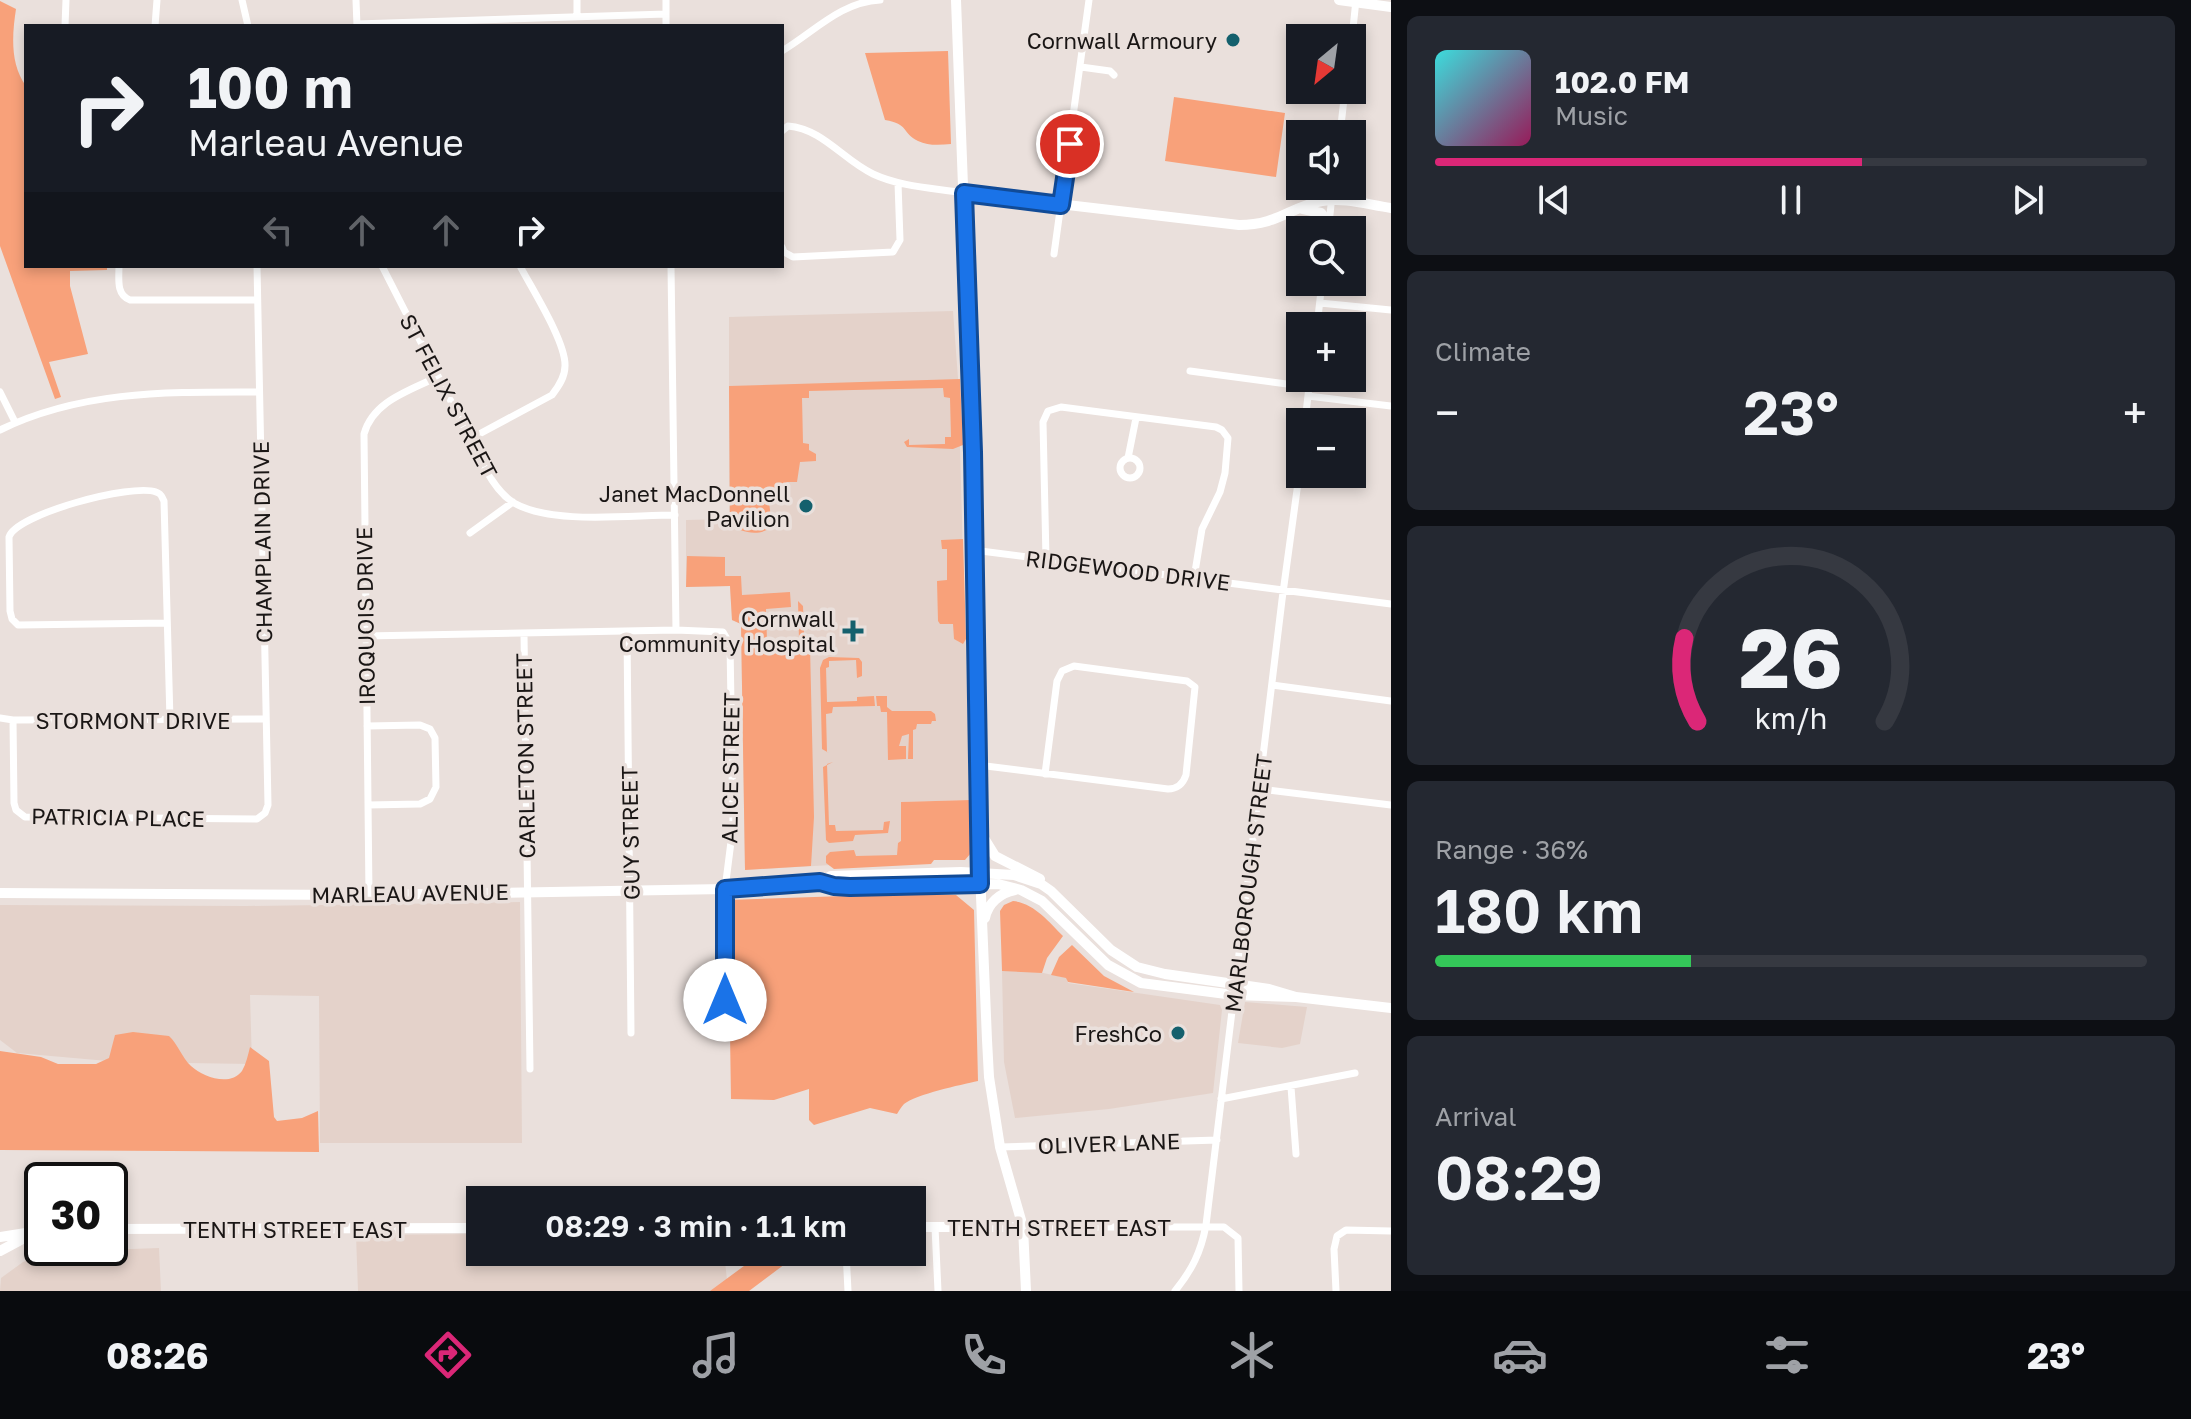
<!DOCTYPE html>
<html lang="en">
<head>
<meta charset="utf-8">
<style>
  :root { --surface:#171b24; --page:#242831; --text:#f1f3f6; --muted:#9ea1a6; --line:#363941; --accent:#db2777 }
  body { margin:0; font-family:"Golos Text",sans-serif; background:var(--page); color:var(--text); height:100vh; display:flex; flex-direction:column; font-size:30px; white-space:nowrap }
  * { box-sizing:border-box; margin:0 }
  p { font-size:26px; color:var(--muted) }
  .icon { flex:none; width:44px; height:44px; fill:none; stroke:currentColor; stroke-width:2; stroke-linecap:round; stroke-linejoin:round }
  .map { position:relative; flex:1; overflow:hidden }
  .details { display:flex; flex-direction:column; gap:16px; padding:16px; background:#0d0f14; width:800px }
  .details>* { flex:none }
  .guide { position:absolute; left:24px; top:24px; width:760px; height:244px; border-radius:0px; box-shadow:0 4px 12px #0003; background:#171b24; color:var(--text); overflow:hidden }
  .needle { width:52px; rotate:209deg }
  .controls { position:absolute; left:1286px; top:24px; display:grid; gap:16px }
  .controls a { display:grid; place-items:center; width:80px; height:80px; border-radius:0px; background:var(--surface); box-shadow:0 4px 12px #0003; font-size:40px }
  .speed { position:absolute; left:24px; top:1162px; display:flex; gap:16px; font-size:40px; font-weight:700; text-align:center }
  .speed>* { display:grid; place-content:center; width:104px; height:104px; border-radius:50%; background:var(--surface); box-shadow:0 4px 12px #0003; line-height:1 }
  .speed .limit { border:4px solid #111; border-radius:12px; background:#fff; color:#111 }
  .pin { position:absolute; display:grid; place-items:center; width:68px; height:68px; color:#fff; margin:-34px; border:4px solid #fff; border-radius:50%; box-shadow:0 2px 8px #0007 }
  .me { position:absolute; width:88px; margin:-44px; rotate:0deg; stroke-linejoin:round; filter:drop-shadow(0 0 6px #0008) }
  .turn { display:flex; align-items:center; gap:28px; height:168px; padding:0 32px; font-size:36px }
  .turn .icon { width:104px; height:104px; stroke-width:2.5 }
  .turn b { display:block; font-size:56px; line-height:68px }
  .lanes { display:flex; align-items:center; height:76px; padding:0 32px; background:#0003; justify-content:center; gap:40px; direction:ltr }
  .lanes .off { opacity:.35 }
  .big { font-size:60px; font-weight:600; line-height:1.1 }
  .details .widget { flex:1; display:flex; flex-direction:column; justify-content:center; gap:12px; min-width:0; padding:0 28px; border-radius:12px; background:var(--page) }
  .details .dial { align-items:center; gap:0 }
  .dial svg { height:208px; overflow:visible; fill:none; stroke:var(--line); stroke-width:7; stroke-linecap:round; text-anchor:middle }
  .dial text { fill:var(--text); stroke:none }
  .song { display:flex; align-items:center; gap:24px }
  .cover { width:96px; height:96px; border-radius:12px; background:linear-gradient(135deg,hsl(180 70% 55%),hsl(330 70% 35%)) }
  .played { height:8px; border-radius:4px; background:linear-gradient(90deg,var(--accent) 60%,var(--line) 60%) }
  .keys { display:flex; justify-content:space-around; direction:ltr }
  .heat { display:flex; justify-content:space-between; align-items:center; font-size:44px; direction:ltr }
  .charge { height:12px; border-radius:6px; background:linear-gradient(90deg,#34c759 36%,var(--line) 0) }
  .trip { position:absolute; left:466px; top:1186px; width:460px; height:80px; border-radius:0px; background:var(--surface); box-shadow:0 4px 12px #0003; font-weight:600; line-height:80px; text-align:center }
  .menu { display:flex; height:128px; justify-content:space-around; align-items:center; background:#090b0e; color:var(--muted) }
  .menu .icon { width:56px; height:56px }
  .menu .active { color:var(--accent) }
  .menu b { font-size:36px; color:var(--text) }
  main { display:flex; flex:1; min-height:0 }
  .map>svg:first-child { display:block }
</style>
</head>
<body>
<main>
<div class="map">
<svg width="1391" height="1291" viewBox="0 0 1391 1291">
  <rect width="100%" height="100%" fill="#eae0dc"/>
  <!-- built -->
  <path fill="#e4d2ca" d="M953,311l5,67 12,422 -69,2v59l-156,9 -4,-246 -9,-4 -2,-34 -44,1v-67l43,-1v-202z
    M520,902l2,241h-202l-1,-147 -69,-1 2,69 -133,-2 -102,-9 -17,-13v-135l247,1z
    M1002,971h32l33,7 1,5 152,22 2,5 -9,83 -104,16 -94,9 -11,-56z
    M1245,1002l62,5 -7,37 -18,4 -44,-5z
    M480,1234v18h244l3,28 -15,11h-354l-2,-56z
    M159,1248l2,43h-161l1,-13 22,-16 24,-10z"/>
  <!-- green -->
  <path fill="#f8a17a" d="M0,1l16,8c-4,26 -6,55 10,77v180h81v4l-37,1v15l18,68 -39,8 12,35 -6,2 -55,-153z
    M948,51l3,93c-11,1 -23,2 -33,-3 -16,-8 -9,-17 -33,-21l-20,-67z
    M1174,97l111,16 -9,64 -111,-16z
    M960,379l3,66 -10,4 -46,-2 -3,-5 5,-3v6l36,-1v-7h6l-1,-39 -6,-1 -1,-9 -134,3v7h-7l1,45 6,1v6l7,4v7l-16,1 -3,20h-10l-18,20 3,24c-10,11 -32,7 -42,-2l-1,-138z
    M963,539l3,100 -3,5 -9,-5 -1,-15h-13l-2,-3 -1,-40 10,-1v-31h-5l-1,-9z
    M687,556l38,1v19h16l1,19 48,-3 1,15 -25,2 1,32 32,-1 -1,-39 5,5 1,28 6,13 4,170 -3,49 -66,4 -4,-246 -9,-4 -2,-34 -44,1z
    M829,657l30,1 3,4v14l-5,2 -1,-18 -27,1v6l-3,1 1,34 30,-1v-4l17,-1 1,10 -42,1 -1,6 -6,1 1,38 2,1 -7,-4 -2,-81 3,-8z
    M876,696h11v11l5,4h39l4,3 1,7h-4l-1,3h-14l-1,5 -3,1v29h-5l1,-25 -7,2 -3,10h7v13l-18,1 -1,-48h-6l-1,-6h-3z
    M833,762l-6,2 2,61h6l1,6 47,-1 1,-8 6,-1 -2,12 -33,2 -2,6 -24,2 -3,-3 -3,-73z
    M970,800l1,53 -6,7h-31l-3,4 -97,5 -8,-6v-7l4,-4 24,-2 2,6 41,-1 1,-12 3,-2v-39z
    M904,894l52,1 18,15 4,171c-18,4 -61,13 -74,23 -3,3 -5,7 -7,10l-27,-6 -56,17 -5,-5v-31l-35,11 -43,-1 -3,-199z
    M1013,901c21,2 36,21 50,35l-16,22 -5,15 -40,-2 -2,-60 4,-6z
    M1072,945l32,31 30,16 -66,-10 -2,-4 -15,-3 8,-18z
    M133,1032l36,4c9,8 13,22 22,30 12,11 39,21 51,5 4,-7 6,-16 8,-24l19,14 5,56 3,4 25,-3 16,-7 1,41 -319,-2v-99l41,6 17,7h38l13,-6 6,-23z
    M763,1252h38l-52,39h-39z"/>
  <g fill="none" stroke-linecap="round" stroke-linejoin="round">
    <!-- street -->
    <path stroke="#fff" stroke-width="7" d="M242,0l6,26
      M356,0l1,26
      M577,0v16
      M666,0v26
      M357,24l309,-10
      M65,26l1,-26
      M155,26l2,-26
      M1352,38l4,-38
      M782,51c33,-20 59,-49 98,-51
      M1081,67l29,4 4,4
      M782,131l6,-5c35,3 55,34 85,48 28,13 60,14 91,19
      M1340,134l5,-44
      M1329,224l4,-38
      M782,247l2,5 9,5 100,-5 7,-12 -2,-57
      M1054,254l35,-254
      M119,266c0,13 -3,29 11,34h127
      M382,266l104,204c7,13 15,25 28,33 39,22 116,12 161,12
      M671,266l5,364
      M1320,303l71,7
      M1317,326l5,-44
      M1190,371l119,16
      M0,392l15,30
      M1308,396l83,10
      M1305,422l5,-44
      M0,430c82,-40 169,-38 258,-38
      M470,439l82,-44c7,-9 13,-18 13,-29 1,-24 -33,-77 -45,-100
      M1128,458l8,-40
      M1120 468a10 10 0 1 1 20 0a10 10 0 1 1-20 0Z
      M470,533l43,-31
      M973,550l418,54
      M1046,559l-3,-137 5,-11 13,-4 155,20 6,3 6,8 -3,35 -5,19 -18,37 -8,49
      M167,623l-149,2 -6,-6 -2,-8 -1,-74c7,-23 123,-54 147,-45 6,2 5,4 8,9l6,219
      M627,632l4,401
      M524,634l6,435
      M365,636l311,-6 47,2 7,12 3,182 -8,63v111
      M1272,685l119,16
      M0,718l13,2 252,-1
      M13,720l1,83 2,7 9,7 232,2 8,-6 3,-8 -11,-539
      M367,726l53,-1 10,4 5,9 1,49 -6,12 -10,5 -52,1
      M978,765l190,24c9,0 15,-5 18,-14l9,-88 -8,-6 -113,-15 -12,5 -5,10 -12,93
      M1260,789l131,16
      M369,895l-5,-461c9,-33 45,-43 73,-57
      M1291,1087l5,67
      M1221,1099l134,-26
      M1000,1147l217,-7
      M935,1227l3,64
      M1023,1227h201l14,11 1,53
      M846,1252l2,39
      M1175,1291c17,-21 26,-39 31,-66l76,-625 18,-132
      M1336,1291l-2,-42 3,-13 9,-6 45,1"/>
    <!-- secondary -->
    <path stroke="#fff" stroke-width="10" d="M956,0l17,452 7,420 7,168 2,37 11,70 23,80 3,64
      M1339,0l52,7
      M964,193l275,32c39,0 51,-18 83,-24 22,-4 47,4 69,7
      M1303,209l18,4 5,7 1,10
      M982,835l13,21 45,23
      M820,882l14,4 16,1 148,-3 23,6 21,11 66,64 33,18 93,12 62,2 95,11
      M0,893l369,2 356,-6 95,-7 11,-6 130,-4 53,3 27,9 10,7 60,59 26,17 28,7 104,15 27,8
      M985,918c3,-15 15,-25 30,-28
      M912,1227h111
      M110,1229l370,-1
      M0,1237l32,-5
      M0,1251l28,-15 14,-3"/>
  </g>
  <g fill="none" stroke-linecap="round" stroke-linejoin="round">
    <!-- route casing -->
    <g stroke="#114b97" stroke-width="20">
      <path id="route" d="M725,1000v-111l95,-7 14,4 16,1 130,-3 -7,-432 -9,-259 97,12 9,-61"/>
    </g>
    <!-- route -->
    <use href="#route" stroke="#1a73e8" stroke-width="14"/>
  </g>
  <!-- markers -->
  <g fill="#14606d" stroke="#eae0dc" stroke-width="3">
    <circle cx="1233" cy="40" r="8"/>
    <circle cx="806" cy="506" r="8"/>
    <path d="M849 619h8v8h8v8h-8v8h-8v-8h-8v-8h8z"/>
    <circle cx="1178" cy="1033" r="8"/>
  </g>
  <g text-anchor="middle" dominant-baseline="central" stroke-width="7" stroke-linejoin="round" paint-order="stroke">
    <!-- poi labels -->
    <g font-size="22" fill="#1a1615" stroke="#eae0dc" text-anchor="end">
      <text x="1217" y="40">Cornwall Armoury</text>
      <text x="790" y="493">Janet MacDonnell<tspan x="790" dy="25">Pavilion</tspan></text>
      <text x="835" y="618">Cornwall<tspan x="835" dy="25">Community Hospital</tspan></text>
      <text x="1162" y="1033">FreshCo</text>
    </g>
    <!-- street labels -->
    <g font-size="22" fill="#1a1615" stroke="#eae0dc">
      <text transform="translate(449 396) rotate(62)">ST FELIX STREET</text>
      <text transform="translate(262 542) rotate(-91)">CHAMPLAIN DRIVE</text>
      <text transform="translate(1128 570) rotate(7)">RIDGEWOOD DRIVE</text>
      <text transform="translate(365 616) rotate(-91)">IROQUOIS DRIVE</text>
      <text x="133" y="720">STORMONT DRIVE</text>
      <text transform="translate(525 756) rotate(-91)">CARLETON STREET</text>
      <text transform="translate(730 768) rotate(-89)">ALICE STREET</text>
      <text transform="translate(118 817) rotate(1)">PATRICIA PLACE</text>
      <text transform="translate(630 833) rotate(-91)">GUY STREET</text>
      <text transform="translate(1248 883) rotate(-83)">MARLBOROUGH STREET</text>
      <text transform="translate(410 893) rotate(-1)">MARLEAU AVENUE</text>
      <text transform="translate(1109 1143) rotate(-2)">OLIVER LANE</text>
      <text x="1059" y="1227">TENTH STREET EAST</text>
      <text x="295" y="1229">TENTH STREET EAST</text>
    </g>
  </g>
</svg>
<div class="controls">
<a><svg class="needle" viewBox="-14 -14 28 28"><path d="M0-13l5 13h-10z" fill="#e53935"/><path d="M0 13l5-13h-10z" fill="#9ea1a6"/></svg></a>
<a><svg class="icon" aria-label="sound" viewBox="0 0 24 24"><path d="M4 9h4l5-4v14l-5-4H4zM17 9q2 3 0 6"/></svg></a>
<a><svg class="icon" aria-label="search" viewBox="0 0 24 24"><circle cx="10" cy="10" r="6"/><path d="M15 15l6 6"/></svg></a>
<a>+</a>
<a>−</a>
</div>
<div class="speed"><div class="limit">30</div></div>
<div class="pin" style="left:1070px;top:144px;background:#d93025"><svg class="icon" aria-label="arrive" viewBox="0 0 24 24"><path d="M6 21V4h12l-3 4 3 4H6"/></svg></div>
<svg class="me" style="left:725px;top:1000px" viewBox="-20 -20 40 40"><circle r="19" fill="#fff"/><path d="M0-13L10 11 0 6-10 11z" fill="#1a73e8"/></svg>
<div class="trip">08:29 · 3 min · 1.1 km</div>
<div class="guide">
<div class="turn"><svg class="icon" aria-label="right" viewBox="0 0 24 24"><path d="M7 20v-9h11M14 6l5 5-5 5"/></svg><div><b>100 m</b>Marleau Avenue</div></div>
<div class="lanes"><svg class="icon off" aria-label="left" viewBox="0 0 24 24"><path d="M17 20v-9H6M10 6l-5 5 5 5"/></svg><svg class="icon off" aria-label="ahead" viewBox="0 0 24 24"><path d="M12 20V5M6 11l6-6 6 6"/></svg><svg class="icon off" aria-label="ahead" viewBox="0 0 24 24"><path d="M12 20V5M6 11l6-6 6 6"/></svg><svg class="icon" aria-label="right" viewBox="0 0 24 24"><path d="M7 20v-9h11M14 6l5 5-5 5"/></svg></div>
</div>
</div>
<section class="details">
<div class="widget">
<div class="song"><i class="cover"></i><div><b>102.0 FM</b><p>Music</p></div></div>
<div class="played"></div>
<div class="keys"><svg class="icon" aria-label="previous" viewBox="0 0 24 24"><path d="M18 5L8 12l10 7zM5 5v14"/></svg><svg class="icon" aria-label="pause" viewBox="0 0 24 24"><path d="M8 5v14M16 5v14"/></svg><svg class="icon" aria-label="next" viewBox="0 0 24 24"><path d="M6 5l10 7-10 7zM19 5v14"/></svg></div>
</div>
<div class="widget"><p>Climate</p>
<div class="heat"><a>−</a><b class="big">23°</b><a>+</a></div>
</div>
<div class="widget dial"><svg viewBox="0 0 100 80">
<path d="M14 69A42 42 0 1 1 86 69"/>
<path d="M14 69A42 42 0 0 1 9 37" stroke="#db2777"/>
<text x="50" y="56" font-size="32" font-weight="700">26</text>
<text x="50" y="72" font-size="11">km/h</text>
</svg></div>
<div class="widget"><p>Range · 36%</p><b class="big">180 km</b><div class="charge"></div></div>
<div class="widget"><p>Arrival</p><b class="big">08:29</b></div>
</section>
</main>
<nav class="menu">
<b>08:26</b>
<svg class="icon active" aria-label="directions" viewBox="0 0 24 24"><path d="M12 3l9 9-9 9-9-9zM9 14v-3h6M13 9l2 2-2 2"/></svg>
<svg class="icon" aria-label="music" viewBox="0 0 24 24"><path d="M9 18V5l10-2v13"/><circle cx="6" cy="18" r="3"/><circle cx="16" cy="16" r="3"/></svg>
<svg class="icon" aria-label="phone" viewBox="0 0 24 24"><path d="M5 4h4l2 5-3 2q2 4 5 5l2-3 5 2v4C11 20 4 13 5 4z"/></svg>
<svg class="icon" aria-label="climate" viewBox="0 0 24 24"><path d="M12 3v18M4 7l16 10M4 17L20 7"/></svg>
<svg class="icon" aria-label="car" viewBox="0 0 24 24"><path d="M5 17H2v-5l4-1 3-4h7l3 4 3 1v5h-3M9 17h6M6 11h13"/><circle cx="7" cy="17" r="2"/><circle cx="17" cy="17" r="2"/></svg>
<svg class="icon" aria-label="filters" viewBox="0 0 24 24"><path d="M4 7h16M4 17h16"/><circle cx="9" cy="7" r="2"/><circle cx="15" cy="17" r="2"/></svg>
<b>23°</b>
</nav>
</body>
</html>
